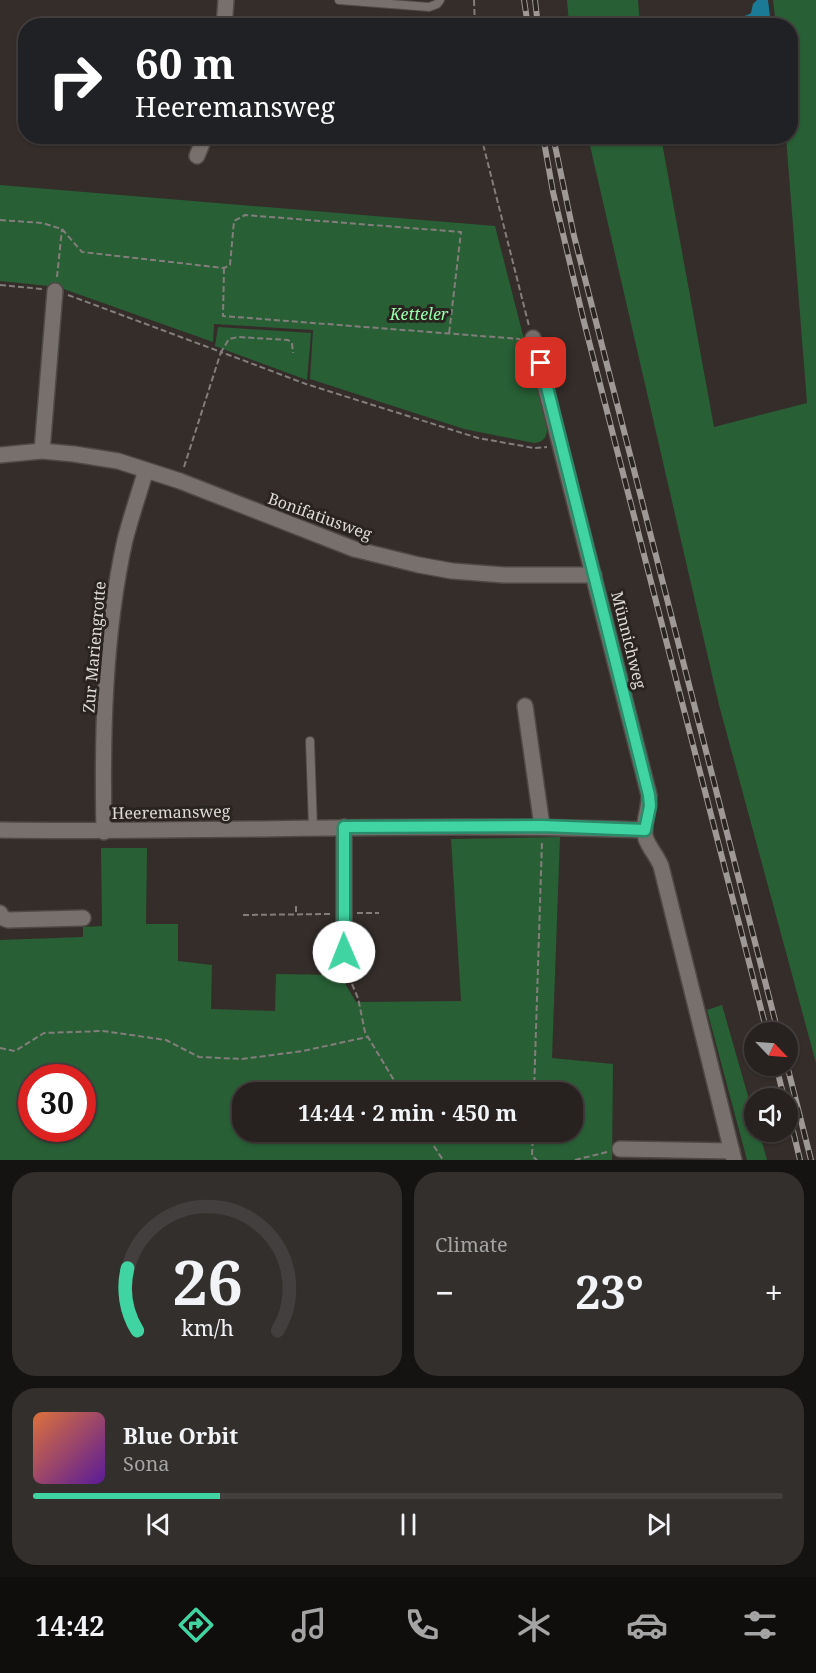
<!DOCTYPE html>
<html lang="en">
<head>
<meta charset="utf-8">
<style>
  :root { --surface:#272220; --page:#332f2d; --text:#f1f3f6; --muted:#a4a4a5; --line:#433f3e; --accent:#40d4a2 }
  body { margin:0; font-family:"Noto Serif",serif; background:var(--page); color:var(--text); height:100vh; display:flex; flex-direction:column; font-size:22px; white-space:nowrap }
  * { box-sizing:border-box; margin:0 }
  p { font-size:20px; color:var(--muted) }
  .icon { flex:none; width:33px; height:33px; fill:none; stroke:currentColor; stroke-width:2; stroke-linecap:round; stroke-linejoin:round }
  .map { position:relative; height:1160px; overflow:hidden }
  .panel { display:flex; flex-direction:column; gap:12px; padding:12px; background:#151312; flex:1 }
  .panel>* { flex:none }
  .guide { position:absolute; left:18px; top:18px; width:780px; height:126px; border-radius:24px; box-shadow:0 2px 4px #0004,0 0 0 2px var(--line); background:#202124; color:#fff; overflow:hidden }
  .needle { width:39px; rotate:115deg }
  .buttons { position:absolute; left:744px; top:1022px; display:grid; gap:12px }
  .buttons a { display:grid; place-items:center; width:54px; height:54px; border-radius:50%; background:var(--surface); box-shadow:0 2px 4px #0004,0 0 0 2px var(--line); font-size:30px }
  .speed { position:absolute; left:18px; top:1064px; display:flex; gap:12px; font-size:30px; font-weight:700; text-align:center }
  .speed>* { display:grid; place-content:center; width:78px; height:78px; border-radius:50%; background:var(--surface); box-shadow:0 2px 4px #0004,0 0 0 2px var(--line); line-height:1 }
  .speed .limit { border:9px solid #d22; background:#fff; color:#111 }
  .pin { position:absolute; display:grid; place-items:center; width:51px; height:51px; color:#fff; margin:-26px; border-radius:12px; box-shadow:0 3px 9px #0006 }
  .me { position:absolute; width:66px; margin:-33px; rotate:359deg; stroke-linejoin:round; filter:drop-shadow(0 0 4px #0008) }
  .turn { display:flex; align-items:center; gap:21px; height:126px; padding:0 18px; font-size:27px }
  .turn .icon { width:78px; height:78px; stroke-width:2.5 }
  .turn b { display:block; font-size:42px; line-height:51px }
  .big { font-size:45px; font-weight:700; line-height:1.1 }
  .panel .widget { flex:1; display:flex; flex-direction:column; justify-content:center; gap:9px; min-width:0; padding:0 21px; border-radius:24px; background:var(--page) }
  .panel .dial { align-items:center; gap:0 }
  .dial svg { height:156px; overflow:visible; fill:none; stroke:var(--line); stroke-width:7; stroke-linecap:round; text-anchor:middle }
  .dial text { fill:var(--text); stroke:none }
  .song { display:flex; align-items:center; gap:18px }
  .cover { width:72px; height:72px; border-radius:9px; background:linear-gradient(135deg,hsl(20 70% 55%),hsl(270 70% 35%)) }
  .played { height:6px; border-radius:3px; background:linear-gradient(90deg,var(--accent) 25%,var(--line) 25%) }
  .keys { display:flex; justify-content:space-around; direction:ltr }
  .heat { display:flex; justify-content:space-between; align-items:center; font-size:33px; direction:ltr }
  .panel .tiles { flex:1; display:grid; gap:12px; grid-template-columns:1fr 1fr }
  .widget:last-child { grid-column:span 2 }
  .trip { position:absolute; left:232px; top:1082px; width:351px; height:60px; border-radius:24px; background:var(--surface); box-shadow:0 2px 4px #0004,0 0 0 2px var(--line); font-weight:700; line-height:60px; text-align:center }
  .menu { display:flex; height:96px; justify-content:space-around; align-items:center; background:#100e0d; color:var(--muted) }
  .menu .icon { width:42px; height:42px }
  .menu .active { color:var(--accent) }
  .menu b { font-size:27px; color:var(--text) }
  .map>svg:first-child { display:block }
</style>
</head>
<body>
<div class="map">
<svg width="816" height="1160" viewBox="0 0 816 1160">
  <rect width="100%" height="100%" fill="#342d2a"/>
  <!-- green -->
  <path fill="#285f35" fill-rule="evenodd" d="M567,0h71l2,25h-71z
    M773,0h43v1063l-97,-358 -131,-568h73l53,290 93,-24 -21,-266 4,-1v-110l-14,-1z
    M0,185l495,41 52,203c0,9 -4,13 -13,14l-70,-14 -154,-50 3,-49 -99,-6 -1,18 -155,-55 -58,-6z
    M218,327l93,6 -4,47 -92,-34z
    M560,837l-8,221 61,6 -1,96h-612v-220l83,-3v-10l19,-1 -1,-78h46l-1,76h32v37l34,4 -1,44 64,2 1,-37 64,1 16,27 105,-1 -10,-162zM32,1077h50v51h-50zM243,1092h330v39h-330z
    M722,1005l32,112v14h5l8,29h-20l-40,-150z"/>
  <!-- water -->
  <path fill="#1b7a96" d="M757,0h11l3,25h-50c7,-10 20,-5 30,-12l2,-9z"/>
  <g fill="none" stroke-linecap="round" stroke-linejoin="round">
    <!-- lane casing -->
    <g stroke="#4f4946" stroke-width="10">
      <path id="lane" d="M339,0l90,7 8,-3 3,-4
        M310,741l3,87"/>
    </g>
    <!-- street casing -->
    <g stroke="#4f4946" stroke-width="18">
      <path id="street" d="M224,26l2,-26
        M197,156l8,-20
        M533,338l116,457c1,14 -8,31 -3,44 4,10 11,17 15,27l73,294
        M42,451l13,-160
        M0,455l42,-4 32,3 44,7 62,20 174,68 65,16 33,6 52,4h90
        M525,706l17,120
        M0,830c215,3 430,-8 645,0
        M104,832c-2,-97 0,-197 21,-292 6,-23 14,-47 21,-70
        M0,913l3,5 5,2 75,-2
        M344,971v-144
        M620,1149l112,2"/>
    </g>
    <!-- path -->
    <path stroke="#837e7b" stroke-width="2" stroke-dasharray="6 3" stroke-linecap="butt" d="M474,0l1,26
      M481,136l48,190
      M0,220l42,3 20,6 20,23 142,16 6,-3 4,-44 11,-6 216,17 -12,102
      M224,268l-1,48 297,23
      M57,277l5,-48
      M0,285l42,4
      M68,295l153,57 8,-13 9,-2 50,3 4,3 1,10
      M184,467l37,-115 85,32 172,54 56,10 13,-1
      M296,906v9
      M357,913h22
      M243,915l87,-1
      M352,984l6,14 7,34 36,60
      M0,1048l15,3 29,-18 59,-2 63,9 33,17 43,2 61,-8 64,-14
      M534,1092l8,-251
      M424,1131l19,29
      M533,1131l-1,25 5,4
      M575,1160l32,-8"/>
    <!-- lane -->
    <use href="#lane" stroke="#77706c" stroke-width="8"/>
    <!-- street -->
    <use href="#street" stroke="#77706c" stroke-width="15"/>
    <!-- rail casing -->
    <g stroke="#9e9997" stroke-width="6">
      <path id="rail" d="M524,0l4,26
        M535,0l3,26
        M543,136l10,56 31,130 183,710
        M553,136l21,100 204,796
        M776,1065l8,33
        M787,1065l24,95
        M788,1110l12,50"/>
    </g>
    <!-- rail -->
    <use href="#rail" stroke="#2a2420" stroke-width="4" stroke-dasharray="11" stroke-linecap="butt"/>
  </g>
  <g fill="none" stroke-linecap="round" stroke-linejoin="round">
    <!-- route casing -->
    <g stroke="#2a8a69" stroke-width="15">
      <path id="route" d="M344,952v-125l198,-1 103,4 5,-24 -1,-11 -108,-432"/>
    </g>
    <!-- route -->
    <use href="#route" stroke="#40d4a2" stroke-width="10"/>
  </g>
  <g text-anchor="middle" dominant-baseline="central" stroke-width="6" stroke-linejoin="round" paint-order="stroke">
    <!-- park labels -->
    <g font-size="16" font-style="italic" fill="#98fcab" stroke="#2a2420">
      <text x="419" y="314">Ketteler</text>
    </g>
    <!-- street labels -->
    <g font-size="16" fill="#dfdbd9" stroke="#2a2420">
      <text transform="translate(320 516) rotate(20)">Bonifatiusweg</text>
      <text transform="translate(629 640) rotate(76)">Münnichweg</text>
      <text transform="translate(94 647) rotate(-85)">Zur Mariengrotte</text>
      <text transform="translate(171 812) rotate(-1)">Heeremansweg</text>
    </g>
  </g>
</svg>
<div class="buttons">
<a><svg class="needle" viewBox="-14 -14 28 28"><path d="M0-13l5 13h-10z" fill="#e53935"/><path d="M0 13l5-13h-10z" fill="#a4a4a5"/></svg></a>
<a><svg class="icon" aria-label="sound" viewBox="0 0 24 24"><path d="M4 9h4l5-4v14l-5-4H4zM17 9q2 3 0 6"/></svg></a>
</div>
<div class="speed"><div class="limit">30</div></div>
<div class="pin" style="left:541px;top:363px;background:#d93025"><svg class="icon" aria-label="arrive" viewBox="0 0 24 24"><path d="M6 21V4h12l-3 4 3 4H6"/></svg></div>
<svg class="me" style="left:344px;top:952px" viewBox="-20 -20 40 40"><circle r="19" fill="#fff"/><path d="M0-13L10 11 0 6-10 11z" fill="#40d4a2"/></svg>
<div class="trip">14:44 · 2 min · 450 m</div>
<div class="guide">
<div class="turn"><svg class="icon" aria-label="right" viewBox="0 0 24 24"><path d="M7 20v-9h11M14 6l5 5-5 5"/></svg><div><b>60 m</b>Heeremansweg</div></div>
</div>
</div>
<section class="panel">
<div class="tiles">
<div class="widget dial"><svg viewBox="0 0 100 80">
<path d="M14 69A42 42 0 1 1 86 69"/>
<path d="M14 69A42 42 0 0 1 9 37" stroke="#40d4a2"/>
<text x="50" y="56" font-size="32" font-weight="700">26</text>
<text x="50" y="72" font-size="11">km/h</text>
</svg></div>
<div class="widget"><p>Climate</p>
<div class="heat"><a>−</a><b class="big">23°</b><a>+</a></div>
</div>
<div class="widget">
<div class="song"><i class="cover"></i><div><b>Blue Orbit</b><p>Sona</p></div></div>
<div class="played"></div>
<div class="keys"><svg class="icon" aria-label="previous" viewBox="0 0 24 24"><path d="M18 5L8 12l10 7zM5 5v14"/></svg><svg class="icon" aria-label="pause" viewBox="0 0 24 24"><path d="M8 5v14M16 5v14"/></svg><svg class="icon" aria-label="next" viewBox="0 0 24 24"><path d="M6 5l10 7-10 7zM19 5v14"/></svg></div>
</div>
</div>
</section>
<nav class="menu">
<b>14:42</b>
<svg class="icon active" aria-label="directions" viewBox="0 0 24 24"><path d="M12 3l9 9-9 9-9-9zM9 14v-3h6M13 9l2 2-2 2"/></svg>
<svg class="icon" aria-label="music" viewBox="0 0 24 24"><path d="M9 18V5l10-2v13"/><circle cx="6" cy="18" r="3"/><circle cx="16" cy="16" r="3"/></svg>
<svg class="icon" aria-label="phone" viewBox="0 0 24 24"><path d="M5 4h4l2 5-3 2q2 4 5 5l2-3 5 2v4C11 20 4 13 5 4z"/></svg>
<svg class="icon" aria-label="climate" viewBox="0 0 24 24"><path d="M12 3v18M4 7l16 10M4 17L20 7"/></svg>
<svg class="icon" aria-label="car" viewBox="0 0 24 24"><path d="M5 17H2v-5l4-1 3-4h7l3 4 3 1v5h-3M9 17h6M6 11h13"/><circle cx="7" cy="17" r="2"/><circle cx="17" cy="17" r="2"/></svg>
<svg class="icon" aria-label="filters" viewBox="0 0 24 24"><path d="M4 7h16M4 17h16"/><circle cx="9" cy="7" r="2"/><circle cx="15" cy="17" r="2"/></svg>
</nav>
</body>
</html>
